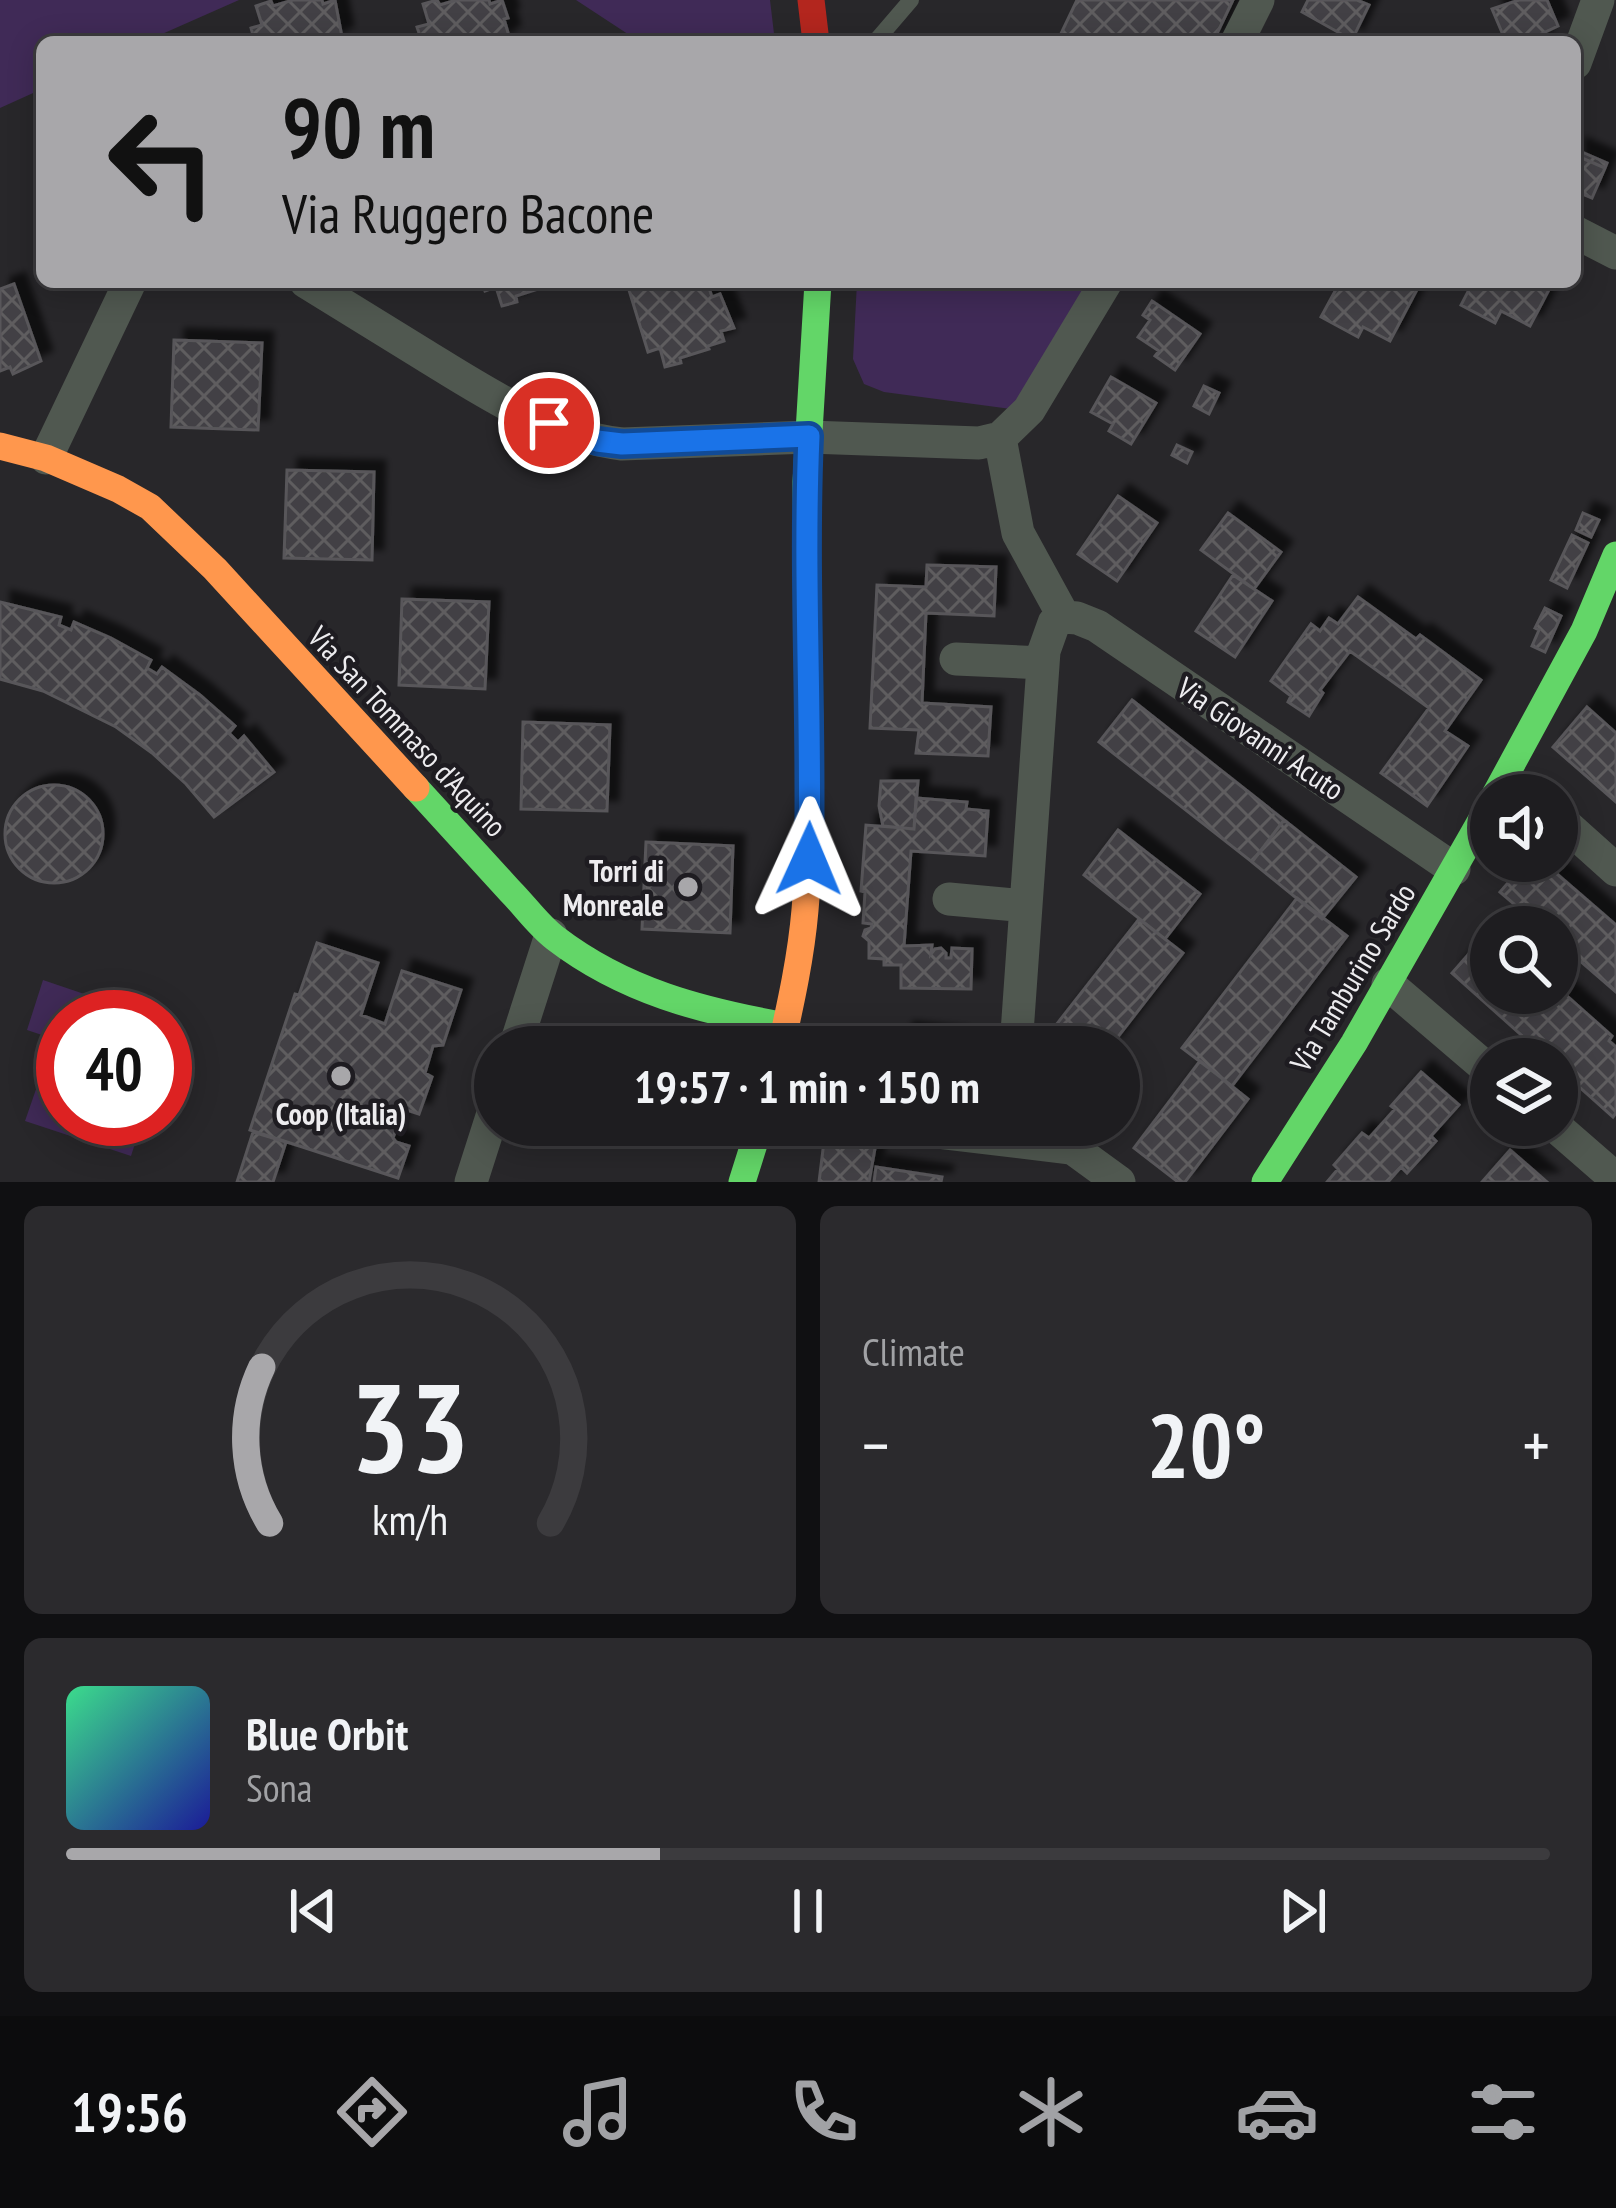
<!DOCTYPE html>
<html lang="en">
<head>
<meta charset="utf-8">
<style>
  :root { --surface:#1e1d20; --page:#2b2a2d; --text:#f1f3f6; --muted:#a1a2a5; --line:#3c3b3e; --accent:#a8a7aa }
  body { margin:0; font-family:"PT Sans Narrow",sans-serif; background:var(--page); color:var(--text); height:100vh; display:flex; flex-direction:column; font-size:45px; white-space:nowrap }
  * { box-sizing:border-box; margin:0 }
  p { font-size:39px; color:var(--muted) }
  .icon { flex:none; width:66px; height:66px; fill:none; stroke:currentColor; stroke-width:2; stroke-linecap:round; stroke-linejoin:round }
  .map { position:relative; height:1182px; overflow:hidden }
  .drawer { display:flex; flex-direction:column; gap:24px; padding:24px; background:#101012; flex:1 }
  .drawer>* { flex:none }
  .top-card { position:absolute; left:36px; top:36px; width:1545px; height:252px; border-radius:18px; box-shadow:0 6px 30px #0003,0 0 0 3px var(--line); background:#a8a7aa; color:#111; overflow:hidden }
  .fabs { position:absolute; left:1470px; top:774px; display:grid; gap:24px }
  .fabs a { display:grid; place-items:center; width:108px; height:108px; border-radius:50%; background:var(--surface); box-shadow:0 6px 30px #0003,0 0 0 3px var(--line); font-size:60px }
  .speed { position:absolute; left:36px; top:990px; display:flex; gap:24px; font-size:60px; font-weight:700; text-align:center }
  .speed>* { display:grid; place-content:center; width:156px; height:156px; border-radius:50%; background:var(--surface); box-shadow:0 6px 30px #0003,0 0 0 3px var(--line); line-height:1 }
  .speed .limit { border:18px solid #d22; background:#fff; color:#111 }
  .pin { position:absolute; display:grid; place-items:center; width:102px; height:102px; color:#fff; margin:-51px; border:6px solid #fff; border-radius:50%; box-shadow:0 3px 12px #0007 }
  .me { position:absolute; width:132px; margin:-66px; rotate:1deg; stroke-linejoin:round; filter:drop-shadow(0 0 9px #0008) }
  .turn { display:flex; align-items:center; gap:42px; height:252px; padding:0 48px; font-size:54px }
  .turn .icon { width:156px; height:156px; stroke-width:2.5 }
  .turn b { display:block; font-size:84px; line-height:102px }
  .big { font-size:90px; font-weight:800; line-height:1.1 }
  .drawer .tile { flex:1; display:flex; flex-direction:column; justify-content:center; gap:18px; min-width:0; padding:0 42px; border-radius:18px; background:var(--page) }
  .drawer .dial { align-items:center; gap:0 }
  .dial svg { height:312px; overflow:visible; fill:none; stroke:var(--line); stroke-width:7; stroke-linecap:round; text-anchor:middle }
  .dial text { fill:var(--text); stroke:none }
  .song { display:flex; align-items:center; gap:36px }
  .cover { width:144px; height:144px; border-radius:18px; background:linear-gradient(135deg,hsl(150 70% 55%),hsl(240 70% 35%)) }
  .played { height:12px; border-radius:6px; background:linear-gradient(90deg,var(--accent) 40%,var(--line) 40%) }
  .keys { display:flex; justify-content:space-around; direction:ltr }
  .heat { display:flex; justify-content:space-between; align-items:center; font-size:66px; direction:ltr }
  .drawer .tiles { flex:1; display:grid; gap:24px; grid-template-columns:1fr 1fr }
  .tile:last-child { grid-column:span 2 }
  .trip { position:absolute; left:474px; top:1026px; width:666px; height:120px; border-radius:60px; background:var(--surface); box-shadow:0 6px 30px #0003,0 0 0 3px var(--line); font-weight:800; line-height:120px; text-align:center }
  .tabs { display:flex; height:192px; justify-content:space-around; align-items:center; background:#0c0c0d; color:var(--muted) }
  .tabs .icon { width:84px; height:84px }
  .tabs .active { color:var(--accent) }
  .tabs b { font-size:54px; color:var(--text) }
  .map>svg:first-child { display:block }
</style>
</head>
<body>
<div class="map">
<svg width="1616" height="1182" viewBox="0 0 1616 1182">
  <defs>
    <pattern id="building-cross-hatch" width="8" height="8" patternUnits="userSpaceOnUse" patternTransform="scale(3)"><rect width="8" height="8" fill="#424144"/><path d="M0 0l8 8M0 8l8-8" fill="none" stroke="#5e5d5f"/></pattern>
    <filter id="shadow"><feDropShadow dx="11" dy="-11" stdDeviation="3" flood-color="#0009"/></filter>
  </defs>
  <rect width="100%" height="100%" fill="#28272a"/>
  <!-- green -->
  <path fill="#402a57" d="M0,0h239l-95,42h-102v47l-42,19z
    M576,0h194l5,42h-135z
    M857,282h233l-79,127 -127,-17 -20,-8 -11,-25z
    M43,980l106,36 -1,1h-85v25l-36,-12z
    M42,1072l21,7v40h80l-12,37 -106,-35z"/>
  <!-- building -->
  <path fill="url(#building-cross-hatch)" stroke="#58575a" stroke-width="3" filter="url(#shadow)" d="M293,0h29l1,4 12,-4 7,37 -8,2 1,3h-80l-4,-14 11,-3 -6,-19 15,-5 2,5z
    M437,0l3,5 16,-5h33l1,4 12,-4 6,18 -4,1 5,17 -7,2 1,4h-81l-5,-15 12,-3 -6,-20z
    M1077,0h156l-20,42h-156z
    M1308,0h49l12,5 -17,35 -50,-28z
    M1519,0h28l11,26 -19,9 2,7h-35l-14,-33z
    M1575,149l32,14 -2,5 -30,-13z
    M1575,155l30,13 -13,30 -17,-7z
    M482,282h78l-44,14 1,6 -15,4 -6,-19 -11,4z
    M674,282h33l5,15 8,-3 14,34 -13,3 3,10 -16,5 1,3 -29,9 1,5 -16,4 -5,-19 -12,4 -19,-62 20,-6 1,5z
    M1340,282h81l-31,59 -27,-14 -5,10 -37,-20z
    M1473,282h80l-23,44 -29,-15 -6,12 -34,-18z
    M14,284l27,77 -28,13 -3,-7 -10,4v-82z
    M1152,301l48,33 -25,36 -20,-14 4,-5 -21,-14 12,-17 -7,-5z
    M174,340l88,3 -4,87 -87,-3z
    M1111,377l45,26 -25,41 -22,-13 4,-7 -22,-12z
    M1204,386l15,7 -10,21 -15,-8z
    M1177,445l15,7 -5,11 -15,-8z
    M287,470l87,2 -2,88 -88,-2z
    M1118,496l39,27 -40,58 -39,-27z
    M1228,513l53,39 -27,37 -53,-39z
    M1583,513l16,7 -8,17 -15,-7z
    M1572,535l16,8 -21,45 -16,-8z
    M927,565l69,2 -2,49 -68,-3 -4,90 69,4 -3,49 -72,-3 3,-23 -49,-2 7,-143 49,2z
    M1233,575l39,26 -37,56 -39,-26z
    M1358,597l58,42 4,-4 61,45 -36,51 23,15 -41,60 -46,-33 48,-65 -79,-57 -30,39 3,3 -14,23 -21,-14 3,-6 -20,-15 40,-57 9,7 9,-13 9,6z
    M402,599l87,3 -4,87 -86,-4z
    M0,602l61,15 -2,8 12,5 3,-8 37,16 40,22 -4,8 10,6 5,-7 38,28 35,31 -6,7 9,9 6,-6 30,36 -60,45 -28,-33 -34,-31 -36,-26 -73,-36 -43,-12z
    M1545,608l16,8 -16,36 -13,-6 7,-16 -4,-2z
    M1132,700l152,120 -32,42 -153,-120z
    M1587,707l29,26v69l-63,-55z
    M523,722l87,3 -3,86 -86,-2z
    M881,781h37l-4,48 -31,-3 -4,-20z
    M5 834a49 49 0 1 1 98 0a49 49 0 1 1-98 0Z
    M916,798l51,4 -1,7 22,2 -3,45 -74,-5 -7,95 28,-1 -1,9 4,-5 6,-1 5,5v5h5l1,-10 20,1 -1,40 -70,-1v-23h-17v-6l-15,-1v-17l-6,-5 2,-6 6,-2 1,-4 -9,-1 2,-31 -4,-1 5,-66 48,4z
    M1284,820l72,57 -34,42 -70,-57z
    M1118,830l82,64 -35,45 -81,-64z
    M646,842l87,4 -3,87 -88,-4z
    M1527,861h15l74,64v67l-59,-51v-14h-16l-41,-35z
    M1297,898l50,38 -115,150 -50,-38z
    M1139,919l44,34 -73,94h-26l-28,-22z
    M1488,932l3,2v59h66v-6l55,49 -3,5 7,6v66l-3,4 -56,-50v-8h-9l-96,-86z
    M317,943l61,20 -17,52 24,9 17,-53 59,19 -18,55 -10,1 -8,27 7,4 -13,37 -12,-4 -5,2 -9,26 3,4 13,4 -11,32 -148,-48 45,-136 4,1z
    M903,1033l54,6 -1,6 4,2h-64l1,-7 4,1z
    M1200,1061l48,38 -63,83h-7l-44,-34z
    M1421,1072l38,33 -28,31 5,5 -29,32 -6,-6 -13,15h-61l11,-13 -4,-4 28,-32 7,5 26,-29 -4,-3z
    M581,1125h87v14l-87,-3z
    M826,1125h57l-4,1 -10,56h-50z
    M253,1132l33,10 -13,40h-36z
    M1510,1150l37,32h-65z
    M876,1167l66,10 -1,5h-67z"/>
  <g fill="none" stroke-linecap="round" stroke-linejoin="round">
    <!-- lane -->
    <path stroke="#505850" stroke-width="16" d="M875,42l36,-42"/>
    <!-- street -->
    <path stroke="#505850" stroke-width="33" d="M1237,42l21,-42
      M1575,63l23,-63
      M1575,232l41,21
      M306,282c40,25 80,49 120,74 60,37 125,80 196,88l187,-7 170,6 21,-5 29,-28 77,-128
      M1000,438l18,95 46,84
      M46,458l84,-176
      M1064,617l13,1 20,8 357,243
      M956,659l87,4
      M1557,817l59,53
      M949,899l77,7
      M1388,984l103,88
      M515,1047l36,-112
      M1016,1047l28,-396 10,-28 10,-6
      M1554,1125l62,54
      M921,1130l150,18
      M1053,1134l66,48
      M471,1182l24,-75"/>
    <!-- fast -->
    <path stroke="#63d668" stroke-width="27" d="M808,633l-2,-151 12,-200
      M416,788c32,35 63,69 94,103 15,15 28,34 45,47 69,53 147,73 231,88
      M1495,795l89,-164 32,-76
      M742,1182l18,-57
      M1265,1182l89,-139 137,-240"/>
    <!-- slow -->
    <path stroke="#ff974d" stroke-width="27" d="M0,446l46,12 72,31 32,18 65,62 201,219
      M781,1047c10,-45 20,-90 24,-137 8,-92 5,-185 3,-277"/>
    <!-- jam -->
    <path stroke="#b3261e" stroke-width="27" d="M811,0l5,42"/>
  </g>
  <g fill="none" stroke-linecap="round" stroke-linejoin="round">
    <!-- route casing -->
    <g stroke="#114b97" stroke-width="30">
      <path id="route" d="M549,423l48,18 25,3 187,-8c-6,141 3,282 0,423"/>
    </g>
    <!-- route -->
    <use href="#route" stroke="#1a73e8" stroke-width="21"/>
  </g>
  <!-- markers -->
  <g fill="#a8a7aa" stroke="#1e1c21" stroke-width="4.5">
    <circle cx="688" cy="887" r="12"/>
    <circle cx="341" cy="1076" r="12"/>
  </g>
  <g text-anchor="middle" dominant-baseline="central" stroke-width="9" stroke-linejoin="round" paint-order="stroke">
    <!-- street labels -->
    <g font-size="30" fill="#edecef" stroke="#1e1c21">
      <text transform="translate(408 731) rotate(47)">Via San Tommaso d'Aquino</text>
      <text transform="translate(1261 738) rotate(34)">Via Giovanni Acuto</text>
      <text transform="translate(1352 977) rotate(-59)">Via Tamburino Sardo</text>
    </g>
    <!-- poi labels -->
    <g font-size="30" font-weight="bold" fill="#edecef" stroke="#1e1c21" text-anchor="end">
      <text x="664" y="870">Torri di<tspan x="664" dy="34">Monreale</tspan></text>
      <text x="341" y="1113" text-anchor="middle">Coop (Italia)</text>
    </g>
  </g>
</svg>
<div class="fabs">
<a><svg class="icon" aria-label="sound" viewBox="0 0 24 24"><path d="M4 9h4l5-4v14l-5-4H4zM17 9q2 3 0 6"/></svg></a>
<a><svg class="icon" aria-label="search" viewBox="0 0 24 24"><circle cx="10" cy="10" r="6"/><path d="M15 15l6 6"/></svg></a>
<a><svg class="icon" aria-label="layers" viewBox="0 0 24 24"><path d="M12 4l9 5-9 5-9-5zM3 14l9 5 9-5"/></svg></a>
</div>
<div class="speed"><div class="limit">40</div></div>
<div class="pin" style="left:549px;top:423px;background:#d93025"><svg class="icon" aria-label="arrive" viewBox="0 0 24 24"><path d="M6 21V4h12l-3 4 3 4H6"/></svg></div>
<svg class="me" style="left:809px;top:859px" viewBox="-20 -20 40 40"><path d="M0-17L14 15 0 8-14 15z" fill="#1a73e8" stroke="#fff" stroke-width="4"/></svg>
<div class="trip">19:57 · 1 min · 150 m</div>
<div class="top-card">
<div class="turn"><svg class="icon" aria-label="left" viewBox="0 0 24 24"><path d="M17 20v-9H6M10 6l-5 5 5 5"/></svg><div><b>90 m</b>Via Ruggero Bacone</div></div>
</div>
</div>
<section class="drawer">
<div class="tiles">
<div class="tile dial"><svg viewBox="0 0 100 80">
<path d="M14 69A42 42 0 1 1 86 69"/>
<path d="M14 69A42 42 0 0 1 12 29" stroke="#a8a7aa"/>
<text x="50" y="56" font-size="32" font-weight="700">33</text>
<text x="50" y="72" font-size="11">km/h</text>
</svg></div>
<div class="tile"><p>Climate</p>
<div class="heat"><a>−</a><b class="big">20°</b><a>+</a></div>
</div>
<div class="tile">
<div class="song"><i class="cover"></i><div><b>Blue Orbit</b><p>Sona</p></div></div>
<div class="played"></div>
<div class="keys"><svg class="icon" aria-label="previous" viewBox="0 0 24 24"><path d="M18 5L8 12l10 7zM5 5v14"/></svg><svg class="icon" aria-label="pause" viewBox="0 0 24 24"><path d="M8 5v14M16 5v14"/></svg><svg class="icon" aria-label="next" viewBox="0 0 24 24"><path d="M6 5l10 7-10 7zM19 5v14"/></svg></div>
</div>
</div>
</section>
<nav class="tabs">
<b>19:56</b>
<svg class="icon active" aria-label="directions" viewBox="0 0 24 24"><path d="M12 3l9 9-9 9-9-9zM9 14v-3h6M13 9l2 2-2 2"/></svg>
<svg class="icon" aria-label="music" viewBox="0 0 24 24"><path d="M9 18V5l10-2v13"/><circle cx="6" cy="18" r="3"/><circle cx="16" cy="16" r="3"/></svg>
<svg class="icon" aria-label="phone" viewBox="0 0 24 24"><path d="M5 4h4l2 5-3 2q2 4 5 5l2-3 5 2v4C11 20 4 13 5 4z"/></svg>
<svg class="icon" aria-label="climate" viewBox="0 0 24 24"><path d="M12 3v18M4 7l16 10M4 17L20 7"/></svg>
<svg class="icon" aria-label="car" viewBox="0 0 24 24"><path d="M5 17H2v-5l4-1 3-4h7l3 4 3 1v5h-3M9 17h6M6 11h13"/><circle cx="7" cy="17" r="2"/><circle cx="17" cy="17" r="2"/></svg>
<svg class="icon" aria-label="filters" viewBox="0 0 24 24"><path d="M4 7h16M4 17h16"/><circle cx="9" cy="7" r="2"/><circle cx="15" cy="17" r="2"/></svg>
</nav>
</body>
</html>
